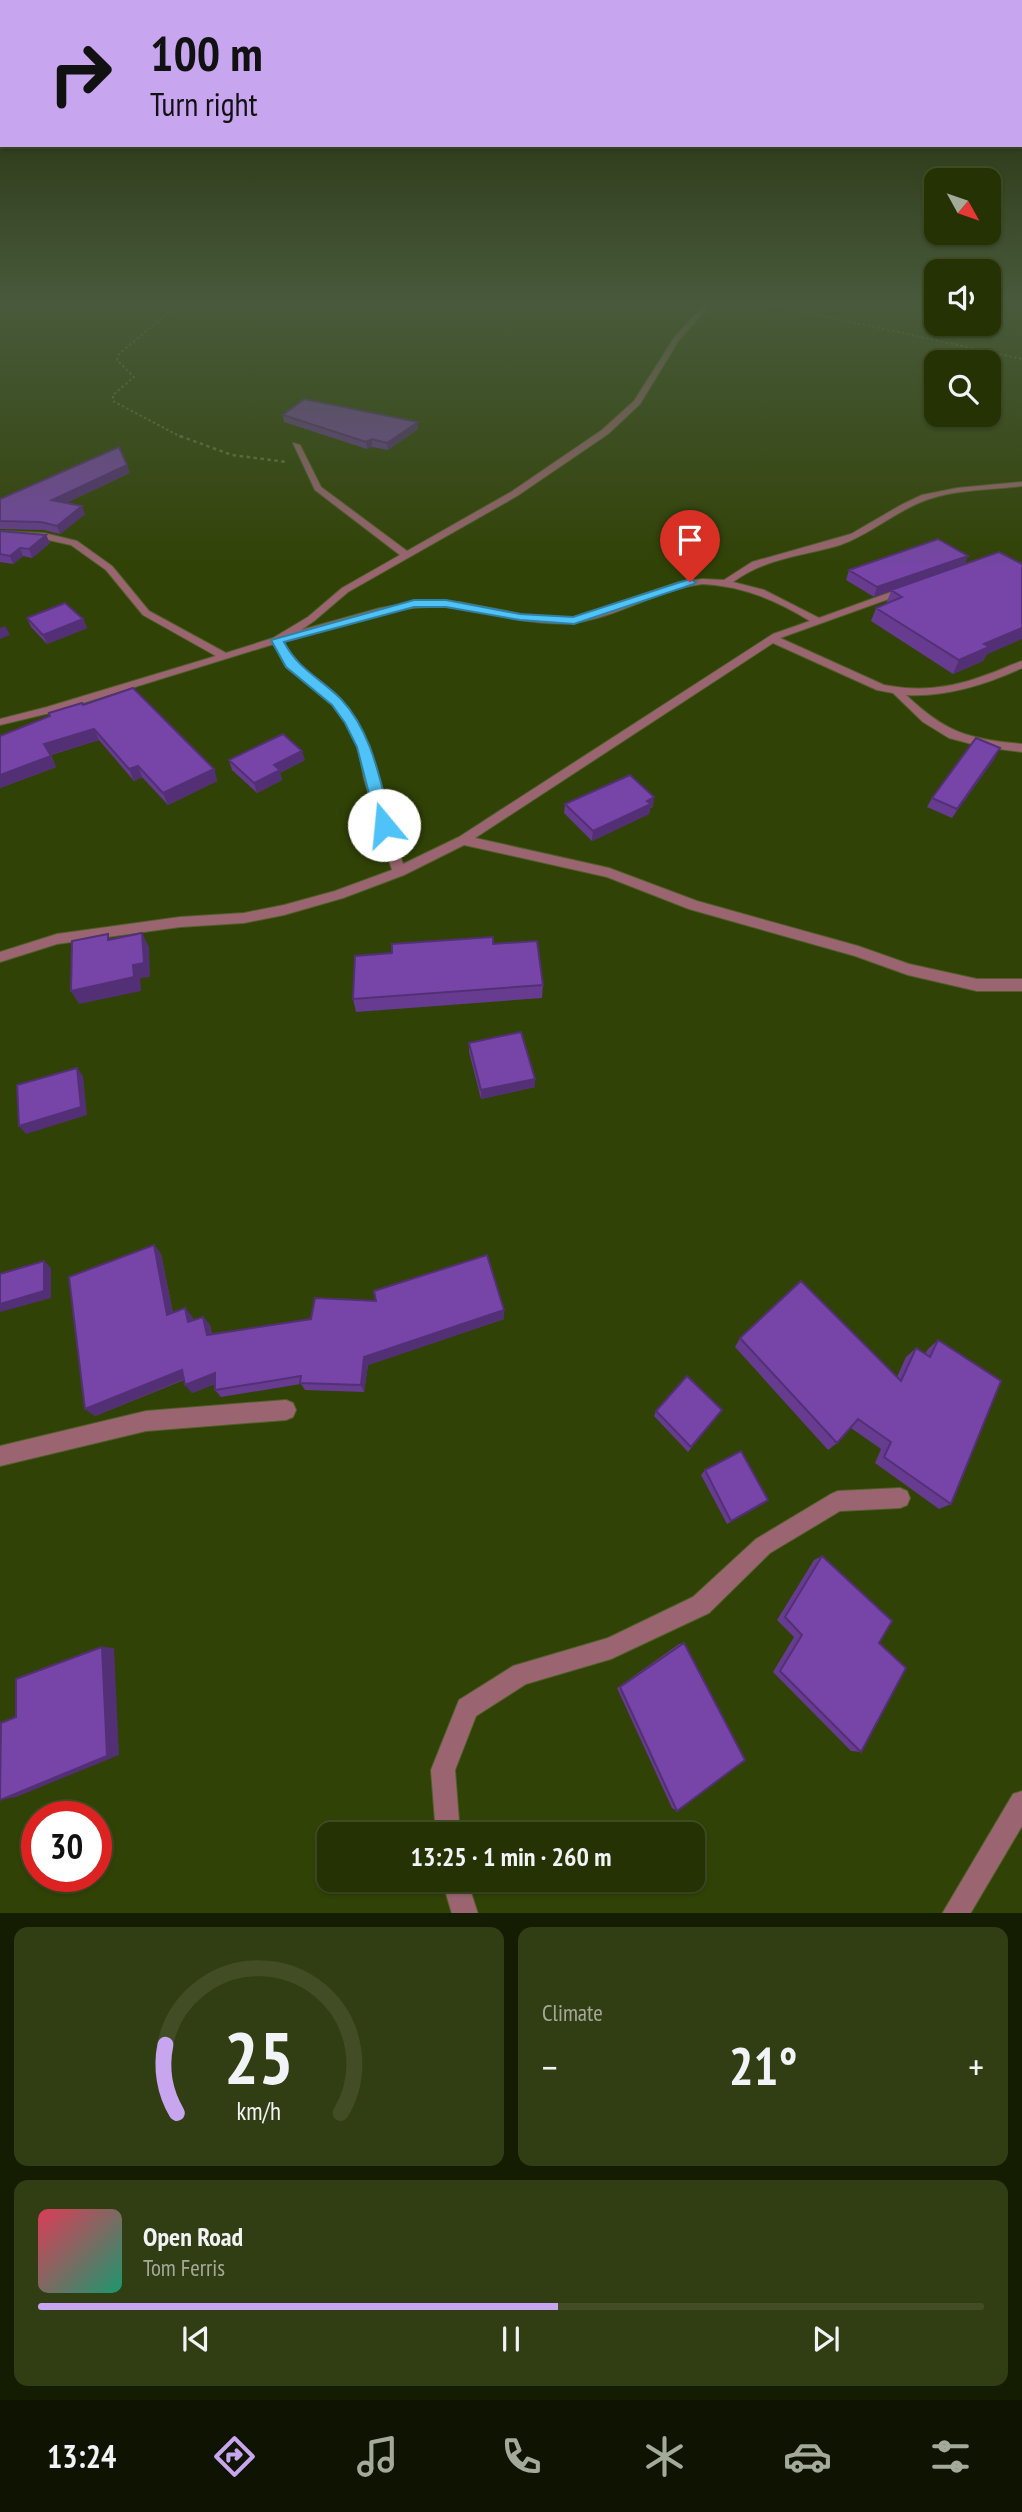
<!DOCTYPE html>
<html lang="en">
<head>
<meta charset="utf-8">
<style>
  :root { --surface:#253204; --page:#313e13; --text:#f1f3f6; --muted:#a3aa9a; --line:#424d26; --accent:#c7a6ef }
  body { margin:0; font-family:"PT Sans Narrow",sans-serif; background:var(--page); color:var(--text); height:100vh; display:flex; flex-direction:column; font-size:26px; white-space:nowrap }
  * { box-sizing:border-box; margin:0 }
  p { font-size:23px; color:var(--muted) }
  .icon { flex:none; width:38px; height:38px; fill:none; stroke:currentColor; stroke-width:2; stroke-linecap:round; stroke-linejoin:round }
  .map { position:relative; height:1913px; overflow:hidden }
  .side { display:flex; flex-direction:column; gap:14px; padding:14px; background:#141c02; flex:1 }
  .side>* { flex:none }
  .guide { position:absolute; left:0px; top:0px; width:1022px; height:147px; box-shadow:0 2px 5px #0004,0 0 0 2px var(--line); background:#c7a6ef; color:#111; overflow:hidden }
  .needle { width:46px; rotate:130deg }
  .buttons { position:absolute; left:924px; top:168px; display:grid; gap:14px }
  .buttons a { display:grid; place-items:center; width:77px; height:77px; border-radius:14px; background:var(--surface); box-shadow:0 2px 5px #0004,0 0 0 2px var(--line); font-size:35px }
  .speed { position:absolute; left:21px; top:1801px; display:flex; gap:14px; font-size:35px; font-weight:700; text-align:center }
  .speed>* { display:grid; place-content:center; width:91px; height:91px; border-radius:50%; background:var(--surface); box-shadow:0 2px 5px #0004,0 0 0 2px var(--line); line-height:1 }
  .speed .limit { border:10px solid #d22; background:#fff; color:#111 }
  .pin { position:absolute; display:grid; place-items:center; width:60px; height:60px; color:#fff; margin:-72px -30px; border-radius:50% 50% 50% 0; rotate:-45deg; box-shadow:0 0 7px #0007 }
  .pin .icon { rotate:45deg }
  .me { position:absolute; width:77px; margin:-38px; rotate:343deg; stroke-linejoin:round; filter:drop-shadow(0 0 5px #0008) }
  .turn { display:flex; align-items:center; gap:24px; height:147px; padding:0 35px; font-size:32px }
  .turn .icon { width:91px; height:91px; stroke-width:2.5 }
  .turn b { display:block; font-size:49px; line-height:60px }
  .big { font-size:52px; font-weight:700; line-height:1.1 }
  .side .tile { flex:1; display:flex; flex-direction:column; justify-content:center; gap:10px; min-width:0; padding:0 24px; border-radius:14px; background:var(--page) }
  .side .dial { align-items:center; gap:0 }
  .dial svg { height:182px; overflow:visible; fill:none; stroke:var(--line); stroke-width:7; stroke-linecap:round; text-anchor:middle }
  .dial text { fill:var(--text); stroke:none }
  .song { display:flex; align-items:center; gap:21px }
  .cover { width:84px; height:84px; border-radius:10px; background:linear-gradient(135deg,hsl(350 70% 55%),hsl(160 70% 35%)) }
  .played { height:7px; border-radius:4px; background:linear-gradient(90deg,var(--accent) 55%,var(--line) 55%) }
  .keys { display:flex; justify-content:space-around; direction:ltr }
  .heat { display:flex; justify-content:space-between; align-items:center; font-size:38px; direction:ltr }
  .side .tiles { flex:1; display:grid; gap:14px; grid-template-columns:1fr 1fr }
  .tile:last-child { grid-column:span 2 }
  .trip { position:absolute; left:317px; top:1822px; width:388px; height:70px; border-radius:14px; background:var(--surface); box-shadow:0 2px 5px #0004,0 0 0 2px var(--line); font-weight:700; line-height:70px; text-align:center }
  .tab-bar { display:flex; height:112px; justify-content:space-around; align-items:center; background:#0f1402; color:var(--muted) }
  .tab-bar .icon { width:49px; height:49px }
  .tab-bar .on { color:var(--accent) }
  .tab-bar b { font-size:32px; color:var(--text) }
  .map>svg:first-child { display:block }
</style>
</head>
<body>
<div class="map">
<svg width="1022" height="1914" viewBox="0 0 1022 1914">
  <rect width="100%" height="100%" fill="#314206"/>
  <g fill="none" stroke-linecap="round" stroke-linejoin="round">
    <!-- minor casing -->
    <g stroke="#506029" stroke-width="2">
      <path id="minor" d="M706,302h7l-34,38 -39,64 -32,30 -91,62 -169,96 -34,29 -13,9 79,-22 42,-7 37,1 83,16 33,-1 104,-35 23,-3 22,1 28,-18 99,-28 50,-29 21,-10 35,-7 65,-6v4c-33,4 -70,3 -101,16 -29,12 -52,33 -81,43 -37,11 -75,13 -107,37l31,8 55,28 83,-30h6v4l-128,46 104,47c35,7 69,3 102,-10 12,-4 24,-10 36,-14v7c-37,17 -75,29 -116,27 40,38 62,44 116,49v8l-39,-5 -34,-9 -26,-16 -30,-29 -16,-3 -104,-47 -298,195 134,30 88,33 161,45 51,18 68,15h45v12h-45l-69,-16 -53,-19 -166,-47 -82,-32 -143,-32 -60,30 -61,23 -59,17 -40,8 -64,4 -123,17 -57,18v-10l57,-18 123,-17 64,-4 40,-8 51,-14 57,-21 -28,-91 -6,-32 -12,-24 -14,-19 -46,-37 -12,-23 -220,68 -54,13v-6l47,-12 169,-51 -73,-41 -37,-45 -35,-25 -27,-6 -44,-2v-6l44,2 33,8 35,25 37,45 77,42 47,-15 35,-21 34,-29 58,-33 -85,-65 -22,-47 7,2 21,42 86,64 104,-59 91,-62 32,-29 40,-63zM702,584c41,2 74,16 108,37l-37,13 -314,203 -56,27 -27,-85 -6,-32 -13,-25 -17,-22 -46,-37 -11,-22c52,-15 105,-36 161,-34 42,2 83,20 126,16 46,-4 86,-33 132,-39z
        M286,1400l7,3 3,7 -3,7 -7,3 -140,11 -146,35v-20l146,-35z
        M900,1488l7,3 3,7 -3,7 -7,3 -60,3 -70,42 -61,60 -98,46 -85,25 -50,32 -21,54 5,64h-24l-5,-64 28,-70 54,-34 95,-28 85,-41 63,-58 75,-45 7,-3z
        M1022,1791v35l-52,88h-28l71,-120z
        M442,1880h25l11,34h-26z"/>
    </g>
    <!-- path-far1 -->
    <path stroke="#647440" stroke-width="2" stroke-dasharray="2.5 2.5" stroke-linecap="butt" d="M181,302l-62,52 -2,6 17,17 -21,18v6l70,37
      M760,302l262,57"/>
    <!-- path -->
    <path stroke="#647440" stroke-width="2.5" stroke-dasharray="3.5 3.5" stroke-linecap="butt" d="M180,436l52,19 55,7"/>
    <!-- minor -->
    <use href="#minor" fill="#9a6571" fill-rule="evenodd"/>
  </g>
  <!-- wall -->
  <path fill="#663b90" d="M283,415l135,7v7l-30,21 -16,-3 -5,2 -83,-27z
    M130,473l-64,30 19,11 -25,20 -16,-4 -44,-1v-30z
    M0,531l46,4 4,8 -18,15 -9,-2 -10,8 -13,-2z
    M965,564l21,91 -3,6 -30,13 -82,-53 5,-13 10,-4 5,-13 -17,6 -28,-17 3,-10z
    M27,618l56,1 4,9 -40,16 -16,-17z
    M83,705l131,64 3,12 -49,24 -26,-28 -8,4 -35,-41 -48,15 5,12 -56,21v-52z
    M995,758l-43,60 -25,-11 5,-9z
    M229,760h76l-25,13 2,7 -25,13 -25,-23z
    M565,804l88,3 -3,1 -1,6 -57,27 -28,-28z
    M493,944l50,41 -1,13 -186,14 -3,-13 39,-46z
    M469,1043l66,36v8l-54,12 -12,-47z
    M154,1245l7,9 12,59 19,3 1,5 10,-4 7,8 2,9 292,-15 -136,46 -4,27 -59,-2 -4,-6 -80,13 -6,-7v-6l-23,9 -8,-13 -89,36 -10,-7z
    M740,1338l157,39 9,-20 10,-9 9,6 3,-5 10,-9 13,164 -12,5 -64,-46 6,-14 -30,-21 -14,15 -9,7 -93,-103z
    M722,1410l-34,42 -34,-36 2,-5z
    M705,1470l58,34 -36,20 -26,-49z
    M822,1556l57,87 -18,109 -10,-1 -78,-79 21,-35 -17,-17 37,-60z
    M684,1643l-7,168 -5,-3 -55,-120 62,-44z"/>
  <!-- shaded-wall -->
  <path fill="#533076" d="M418,422v7l-30,21 -1,-7z
    M372,439v8l-5,2 -1,-7z
    M127,465l3,8 -75,35 -3,-8z
    M82,506l3,8 -25,20 -3,-8z
    M46,535l4,8 -18,15 -3,-9z
    M20,548l3,8 -10,8 -3,-8z
    M968,556l-4,10 -90,31 3,-10z
    M83,619l4,9 -40,16 -4,-9z
    M5,626l5,9 -10,4v-11z
    M1022,628v11l-36,16 -3,6 -30,13 6,-14 25,-16z
    M94,729l5,11 -50,15 -5,-11z
    M1000,748l-5,10 -43,60 5,-9z
    M302,751l3,9 -25,13 2,7 -25,13 -3,-10 20,-18z
    M51,756l5,11 -56,21v-13z
    M138,766l4,11 -8,4 -5,-12z
    M214,769l3,12 -49,24 -5,-12z
    M654,797l-1,10 -3,1 -1,6 -57,27 1,-10z
    M142,933l7,14 1,30 -10,1 1,13 -62,13 -8,-13 62,-26z
    M77,1068l6,8 4,39 -61,19 -7,-8z
    M535,1079v8l-54,12v-9z
    M154,1245l7,9 14,69 -8,-8z
    M44,1261l7,7v30l-51,14v-8z
    M185,1308l7,8 3,15 -7,-9z
    M504,1310v9l-136,46 -4,27 -3,-7 3,-28z
    M203,1317l7,8 3,18 -6,-8z
    M182,1370l7,7 -94,39 -10,-7z
    M215,1373l7,8 -30,12 -7,-8z
    M768,1500l-5,4 -36,20 4,-3z
    M102,1647l12,1 5,107 -103,42 -16,3z"/>
  <!-- building -->
  <path fill="#7745a8" stroke="#533076" stroke-width="2" d="M304,399l114,23 -31,21 -15,-4 -6,3 -83,-27z
    M119,447l8,18 -75,35 30,6 -25,20 -16,-4 -41,-1v-22z
    M0,531l46,4 -17,14 -9,-1 -10,8 -10,-2z
    M938,539l30,17 -91,31 -28,-17z
    M999,552l23,12v64l-38,16 5,3 -30,13 -83,-52 26,-11 -11,-7z
    M65,603l18,16 -40,16 -16,-17z
    M133,688l81,81 -51,24 -25,-27 -9,3 -35,-40 -50,15 7,12 -51,19v-39l50,-20 -1,-3 33,-10 1,2z
    M283,734l19,17 -28,14 6,5 -26,13 -25,-23z
    M976,738l24,10 -43,61 -25,-11z
    M630,775l24,22 -7,4 4,3 -58,27 -28,-27z
    M142,933l2,30 -11,2 1,12 -63,14 1,-50 36,-7v6z
    M493,937v7l44,-3 6,44 -190,14 2,-43 37,-3v-9z
    M521,1032l14,47 -54,11 -12,-47z
    M77,1068l4,39 -62,19 -2,-41z
    M154,1245l13,70 18,-7 3,14 15,-5 4,18 104,-16 4,-21 61,3 -2,-10 113,-36 17,55 -140,47 -3,28 -61,-2 1,-7 -86,14v-17l-30,12 -3,-15 -97,39 -16,-132z
    M44,1261v30l-44,13v-30z
    M801,1281l100,100 15,-33 14,9 8,-17 63,41 -50,123 -67,-47 7,-15 -33,-23 -21,24 -97,-105z
    M687,1376l35,34 -31,37 -35,-36z
    M741,1451l27,49 -37,21 -26,-51z
    M822,1556l70,65 -13,22 27,25 -45,84 -81,-81 22,-36 -17,-18z
    M684,1643l61,117 -68,51 -57,-124z
    M102,1647l5,109 -107,44 1,-77 15,-6v-38z"/>
  <!-- sky -->
  <linearGradient id="sky" x2="0" y2="1"><stop stop-color="#1b2403"/><stop offset="0.53" stop-color="#485a3b"/><stop offset="1" stop-color="#485a3b" stop-opacity="0"/></linearGradient>
  <rect width="1022" height="570" fill="url(#sky)"/>
  <!-- route -->
  <path fill="#4fc3f7" stroke="#337fa1" stroke-width="2" d="M690,579l6,3 -2,2 -120,40 -54,-4 -74,-13h-32l-130,35c15,28 35,35 57,57 32,34 39,83 51,126l-8,5 -7,-5 -20,-78 -12,-24 -13,-18 -46,-38 -15,-27 143,-40h32l74,14 53,3z"/>
</svg>
<div class="buttons">
<a><svg class="needle" viewBox="-14 -14 28 28"><path d="M0-13l5 13h-10z" fill="#e53935"/><path d="M0 13l5-13h-10z" fill="#a3aa9a"/></svg></a>
<a><svg class="icon" aria-label="sound" viewBox="0 0 24 24"><path d="M4 9h4l5-4v14l-5-4H4zM17 9q2 3 0 6"/></svg></a>
<a><svg class="icon" aria-label="search" viewBox="0 0 24 24"><circle cx="10" cy="10" r="6"/><path d="M15 15l6 6"/></svg></a>
</div>
<div class="speed"><div class="limit">30</div></div>
<div class="pin" style="left:690px;top:582px;background:#d93025"><svg class="icon" aria-label="arrive" viewBox="0 0 24 24"><path d="M6 21V4h12l-3 4 3 4H6"/></svg></div>
<svg class="me" style="left:384px;top:825px" viewBox="-20 -20 40 40"><circle r="19" fill="#fff"/><path d="M0-13L10 11 0 6-10 11z" fill="#4fc3f7"/></svg>
<div class="trip">13:25 · 1 min · 260 m</div>
<div class="guide">
<div class="turn"><svg class="icon" aria-label="right" viewBox="0 0 24 24"><path d="M7 20v-9h11M14 6l5 5-5 5"/></svg><div><b>100 m</b>Turn right</div></div>
</div>
</div>
<section class="side">
<div class="tiles">
<div class="tile dial"><svg viewBox="0 0 100 80">
<path d="M14 69A42 42 0 1 1 86 69"/>
<path d="M14 69A42 42 0 0 1 9 39" stroke="#c7a6ef"/>
<text x="50" y="56" font-size="32" font-weight="700">25</text>
<text x="50" y="72" font-size="11">km/h</text>
</svg></div>
<div class="tile"><p>Climate</p>
<div class="heat"><a>−</a><b class="big">21°</b><a>+</a></div>
</div>
<div class="tile">
<div class="song"><i class="cover"></i><div><b>Open Road</b><p>Tom Ferris</p></div></div>
<div class="played"></div>
<div class="keys"><svg class="icon" aria-label="previous" viewBox="0 0 24 24"><path d="M18 5L8 12l10 7zM5 5v14"/></svg><svg class="icon" aria-label="pause" viewBox="0 0 24 24"><path d="M8 5v14M16 5v14"/></svg><svg class="icon" aria-label="next" viewBox="0 0 24 24"><path d="M6 5l10 7-10 7zM19 5v14"/></svg></div>
</div>
</div>
</section>
<nav class="tab-bar">
<b>13:24</b>
<svg class="icon on" aria-label="directions" viewBox="0 0 24 24"><path d="M12 3l9 9-9 9-9-9zM9 14v-3h6M13 9l2 2-2 2"/></svg>
<svg class="icon" aria-label="music" viewBox="0 0 24 24"><path d="M9 18V5l10-2v13"/><circle cx="6" cy="18" r="3"/><circle cx="16" cy="16" r="3"/></svg>
<svg class="icon" aria-label="phone" viewBox="0 0 24 24"><path d="M5 4h4l2 5-3 2q2 4 5 5l2-3 5 2v4C11 20 4 13 5 4z"/></svg>
<svg class="icon" aria-label="climate" viewBox="0 0 24 24"><path d="M12 3v18M4 7l16 10M4 17L20 7"/></svg>
<svg class="icon" aria-label="car" viewBox="0 0 24 24"><path d="M5 17H2v-5l4-1 3-4h7l3 4 3 1v5h-3M9 17h6M6 11h13"/><circle cx="7" cy="17" r="2"/><circle cx="17" cy="17" r="2"/></svg>
<svg class="icon" aria-label="filters" viewBox="0 0 24 24"><path d="M4 7h16M4 17h16"/><circle cx="9" cy="7" r="2"/><circle cx="15" cy="17" r="2"/></svg>
</nav>
</body>
</html>
